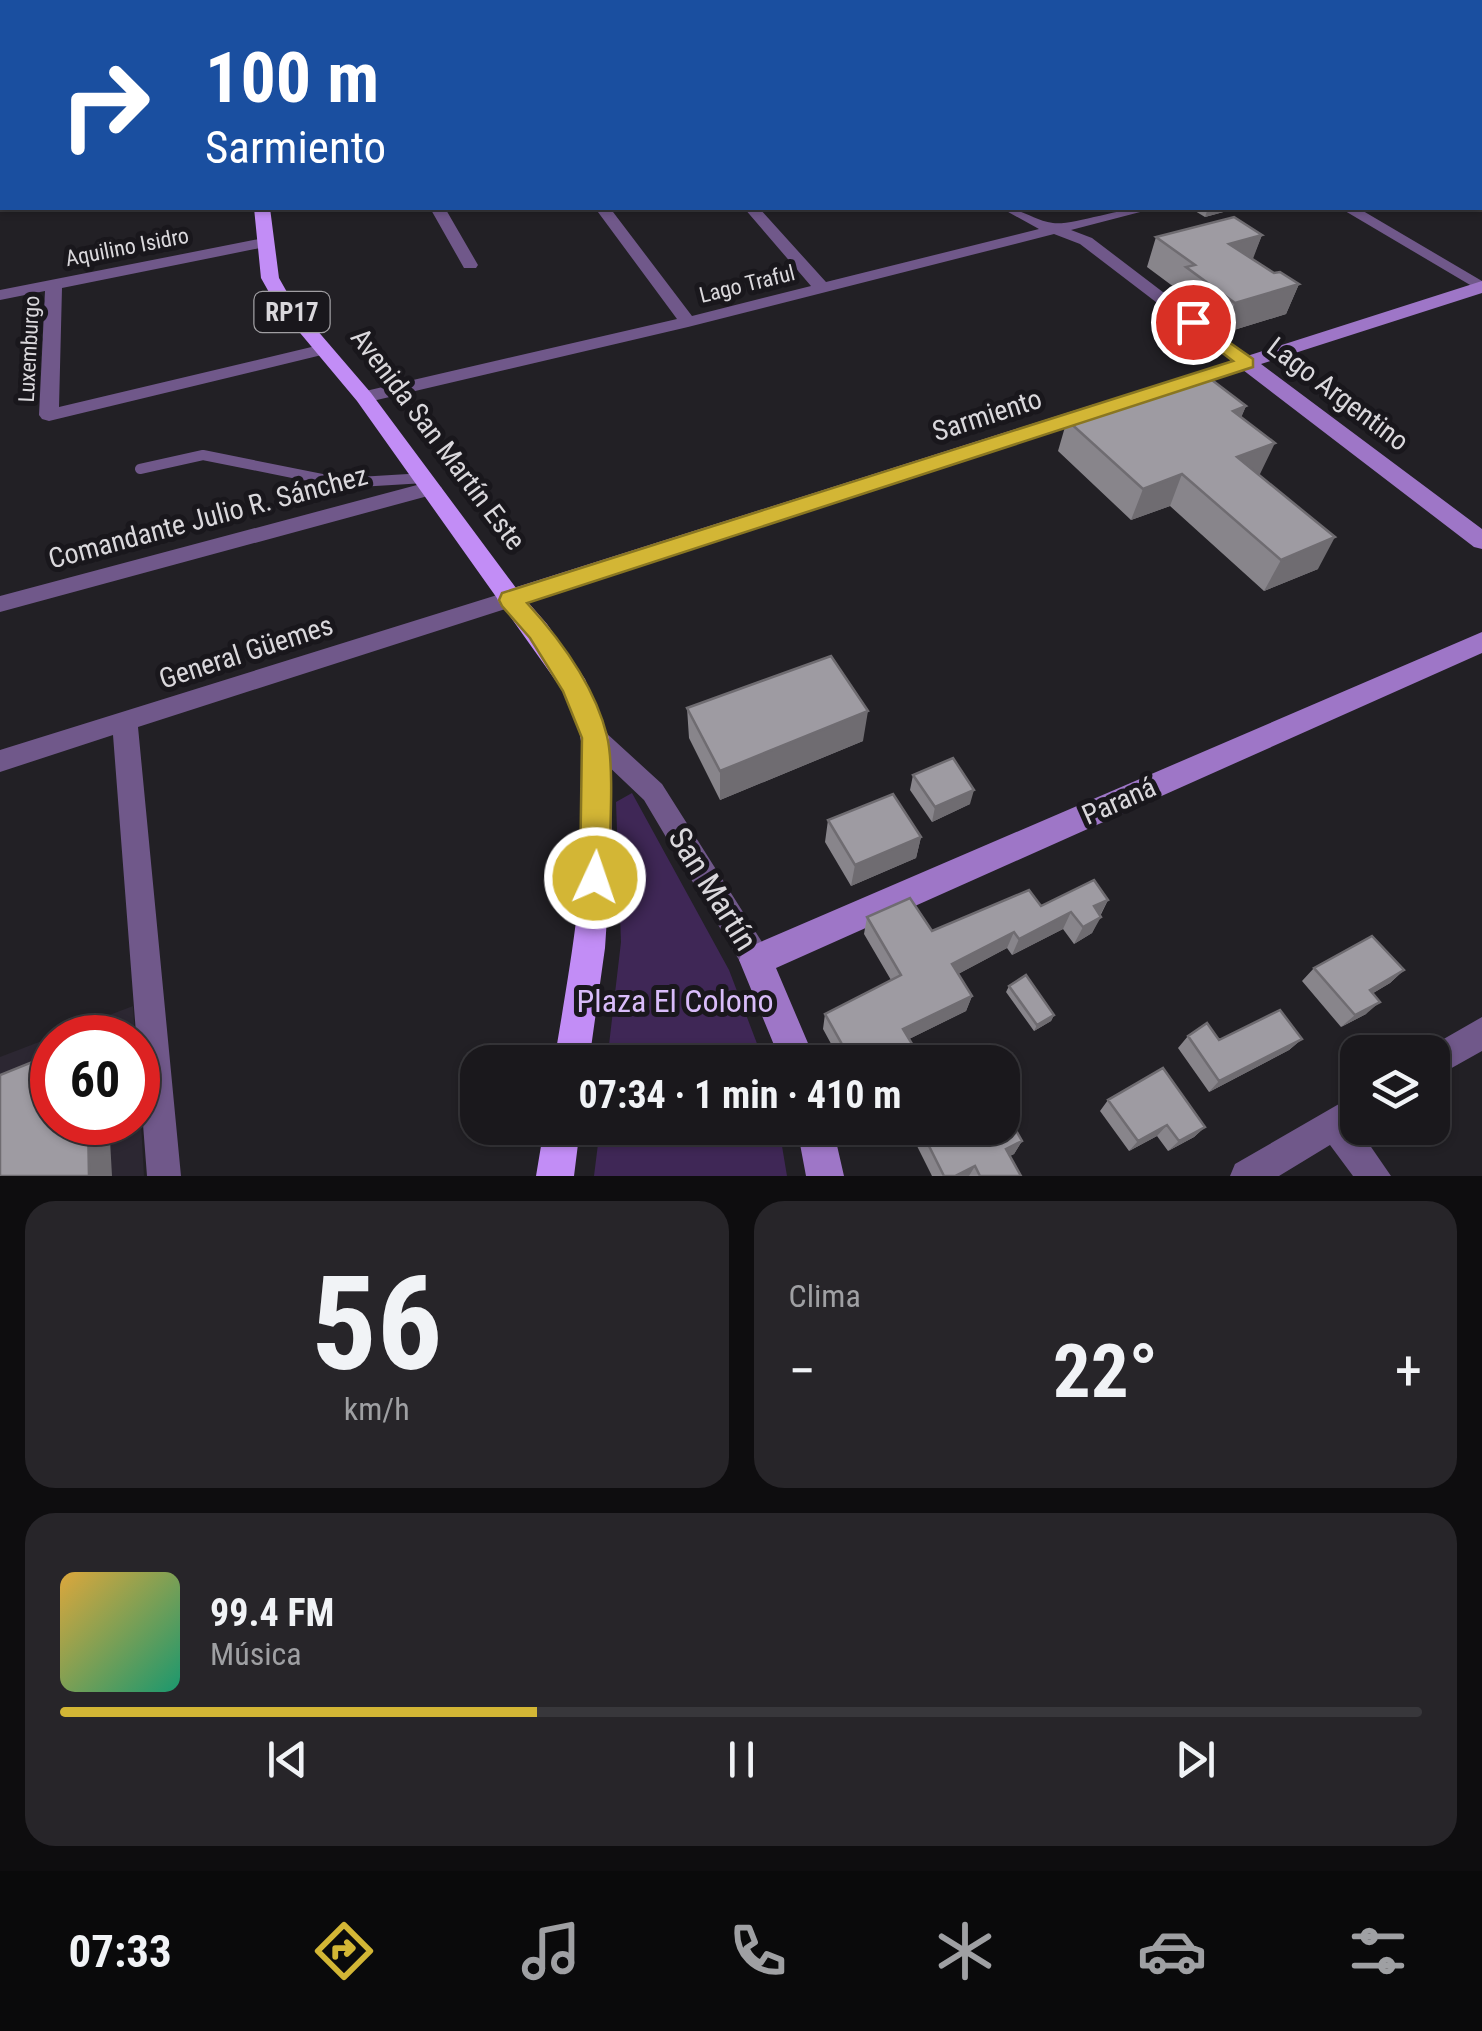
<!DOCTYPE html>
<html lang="es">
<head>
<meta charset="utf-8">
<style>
  :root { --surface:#1a181c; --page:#272529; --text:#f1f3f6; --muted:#9fa0a3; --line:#38373b; --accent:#d3b635 }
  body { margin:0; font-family:"Roboto Condensed",sans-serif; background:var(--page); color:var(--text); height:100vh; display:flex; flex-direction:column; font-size:38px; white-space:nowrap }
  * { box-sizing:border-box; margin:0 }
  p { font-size:32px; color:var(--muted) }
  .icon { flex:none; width:55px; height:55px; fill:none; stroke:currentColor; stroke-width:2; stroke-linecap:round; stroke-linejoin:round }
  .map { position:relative; height:1176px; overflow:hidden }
  .panel { display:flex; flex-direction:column; gap:25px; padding:25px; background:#0e0d0f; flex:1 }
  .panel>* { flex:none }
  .hud { position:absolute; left:0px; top:0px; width:1482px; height:210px; box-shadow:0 2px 8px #0004,0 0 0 2px var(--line); background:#1a4fa0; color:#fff; overflow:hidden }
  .buttons { position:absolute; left:1340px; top:1035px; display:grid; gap:20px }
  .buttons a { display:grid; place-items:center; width:110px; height:110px; border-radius:20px; background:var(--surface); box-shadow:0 2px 8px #0004,0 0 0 2px var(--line); font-size:50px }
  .speed { position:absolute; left:30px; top:1015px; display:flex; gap:20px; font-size:50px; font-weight:700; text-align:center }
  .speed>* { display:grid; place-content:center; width:130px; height:130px; border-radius:50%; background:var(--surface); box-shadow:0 2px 8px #0004,0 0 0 2px var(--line); line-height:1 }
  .speed .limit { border:15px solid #d22; background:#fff; color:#111 }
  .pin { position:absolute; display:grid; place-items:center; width:85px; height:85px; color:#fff; margin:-42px; border:5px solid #fff; border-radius:50%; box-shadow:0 2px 10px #0007 }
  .me { position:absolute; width:110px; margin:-55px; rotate:3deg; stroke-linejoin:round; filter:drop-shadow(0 0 8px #0008) }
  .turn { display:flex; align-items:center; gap:35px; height:210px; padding:0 40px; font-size:45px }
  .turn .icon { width:130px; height:130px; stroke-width:2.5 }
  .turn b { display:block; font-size:70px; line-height:85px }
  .big { font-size:75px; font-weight:700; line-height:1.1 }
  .panel .widget { flex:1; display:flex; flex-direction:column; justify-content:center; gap:15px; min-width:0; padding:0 35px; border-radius:30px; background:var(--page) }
  .panel .dial { align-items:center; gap:0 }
  .dial b { font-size:130px; line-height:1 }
  .song { display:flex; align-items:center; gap:30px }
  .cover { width:120px; height:120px; border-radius:15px; background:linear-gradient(135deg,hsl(40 70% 55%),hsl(160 70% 35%)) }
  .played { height:10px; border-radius:5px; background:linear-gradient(90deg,var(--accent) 35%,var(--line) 35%) }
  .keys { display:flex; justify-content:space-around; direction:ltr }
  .heat { display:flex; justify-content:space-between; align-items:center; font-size:55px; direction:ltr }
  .panel .tiles { flex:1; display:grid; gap:25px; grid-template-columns:1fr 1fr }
  .widget:last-child { grid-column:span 2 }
  .trip { position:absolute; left:460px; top:1045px; width:560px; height:100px; border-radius:30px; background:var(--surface); box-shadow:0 2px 8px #0004,0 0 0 2px var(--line); font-weight:700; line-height:100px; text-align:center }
  .dock { display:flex; height:160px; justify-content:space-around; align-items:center; background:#0a0a0b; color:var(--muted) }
  .dock .icon { width:70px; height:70px }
  .dock .current { color:var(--accent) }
  .dock b { font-size:45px; color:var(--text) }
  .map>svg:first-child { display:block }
</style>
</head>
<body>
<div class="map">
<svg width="1482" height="1176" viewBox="0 0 1482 1176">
  <rect width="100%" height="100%" fill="#222025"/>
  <!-- built -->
  <path fill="#2c2732" d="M133,1006l2,31 -83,1v84h86v-51l6,105h-144v-119z"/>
  <!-- green -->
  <path fill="#3f2756" d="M632,793l97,177 35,92h-157l14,-120 -5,-140z
    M600,1128h179l8,48h-193z"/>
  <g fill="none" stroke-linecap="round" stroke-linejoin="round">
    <!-- lane -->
    <path stroke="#70588a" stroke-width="10" d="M140,469l63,-14 139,28 83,-5"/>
    <!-- street -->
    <path fill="#70588a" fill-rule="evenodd" d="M583,0h11l1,2h-11z
      M817,0h13l1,2h-12z
      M1158,0h14l1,2h-13z
      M1480,24h2v6h-2z
      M0,26h2v6h-2z
      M1480,59h2v8h-2z
      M1482,115v8l-2,1v-8z
      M430,208h15l33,57 -2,3h-12z
      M595,208h15l82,108 119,-30 -67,-78h15l67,74 213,-53 -38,-21c21,0 32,12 52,15 17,3 67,-15 93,-15l-2,3 -73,19 21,8 164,125 -3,4h-12l-161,-123 -26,-10 -366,93 -324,76 -7,-2v-8l320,-74z
      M1340,208h18l124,73v11z
      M264,238l8,5 -2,3 -208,42 -3,119 265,-63 6,1v8l-281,68 -7,-2 -3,-4 6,-124 -45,9v-10z
      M432,481l10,7 -3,5 -439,119v-16z
      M510,591l8,2 3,6 -3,6 -380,122 43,449h-34l-34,-441 -113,37v-22z
      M595,727l9,4 58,53 105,166 4,10 -4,10 -11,4 -11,-4 -101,-170 -58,-55 -4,-7 4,-7z
      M1482,1017v34l-50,28v-27h-11z
      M1358,1093v35l33,48h-38l-23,-31 -51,31h-49l5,-12z"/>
    <!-- secondary -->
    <path fill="#9e76c7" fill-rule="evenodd" d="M1482,281v12l-221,71 221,165v20l-8,-2 -231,-177 -67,21 -10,-6 3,-4z
      M1095,404l7,2 4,5 -4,5 -592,192 -9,-2 -4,-7 4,-7z
      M1482,632v21l-706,315 40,94h-35l-42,-102 5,-11z
      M797,1128h36l11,48h-38z"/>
    <!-- primary -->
    <path fill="#c28df6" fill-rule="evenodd" d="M225,0h12l1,2h-12z
      M254,208h16l9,70 13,23 79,92 148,199 28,32 38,55 24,59 3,104 -7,106 -16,114h-35c17,-102 39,-217 27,-321 -2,-17 -12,-35 -18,-50l-206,-290 -82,-98 -14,-25z
      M544,1128h36l-6,48h-38z"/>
  </g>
  <!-- wall -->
  <path fill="#88858b" d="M1480,133h2v73l-2,-1z
    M1190,208h39l-2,3 -22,6z
    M1262,235l-10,24 22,14 25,11 -13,30 -62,19 -48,-36 2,-7 -31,-23 9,-30z
    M1246,406l-5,11 19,57 -1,1 59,94 -54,22 -94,-85 -39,14 -73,-69 9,-31z
    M687,708l176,33 -143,59 -31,-62z
    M913,775l57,29 -38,18 -22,-32z
    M828,820l93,17 -5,21 -65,28 -26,-44z
    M1108,900l-16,33 -18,11 -11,-15 -51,26 -5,-7 -49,26 14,22 -6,15 -57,28 14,23h-82l-18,-33 2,-15 66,-34 -27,-46 3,-17 65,14 109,-25z
    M1314,968l90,2 -14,13 -17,10 -7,21 -25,13 -39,-46z
    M1009,986l45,29 -3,6 -17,10 -28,-39z
    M1188,1036l31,4 83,-1 -13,11 -80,42 -31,-44z
    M1108,1100l97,27 -11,10 -26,14 -11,-15 -28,15 -29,-40z
    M863,1128h36l-28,14z
    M908,1128h94l20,13 -8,13 -4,2 11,20h-89z"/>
  <!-- shaded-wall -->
  <path fill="#6f6c71" d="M1208,208h21l-2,3 -22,6z
    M1262,235l-11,29 -22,-20z
    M1299,284l-13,30 -62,19 11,-30z
    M1246,406l-13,31v-26z
    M1275,443l-15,31 -37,14 14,-31z
    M1182,474l-12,32 -39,14 12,-31z
    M1335,537l-17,32 -54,22 17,-31z
    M868,711l-5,30 -143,59v-29z
    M974,790l-4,14 -38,18 3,-15z
    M921,837l-5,21 -65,28 4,-21z
    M1108,900l-9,17 -5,-11z
    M1071,912l-8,17 -51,26 7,-16z
    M1101,917l-9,16 -18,11 9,-17z
    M1014,932l-7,16 -60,32 5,-16z
    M1404,970l-14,13 -33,20 13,-13z
    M972,996l-6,15 -67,33 4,-15z
    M1380,1002l-14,12 -25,13 14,-12z
    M1054,1015l-3,6 -17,10 3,-6z
    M1302,1039l-13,11 -80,42 10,-11z
    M88,1122h21l3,54h-23z
    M1167,1125l-10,11 -28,15 9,-10z
    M1205,1127l-11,10 -26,14 11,-10z
    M878,1128h21l-28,14 3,-13z
    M1022,1141l-8,13 -16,7 8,-12z
    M975,1166l-6,10h-14z"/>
  <!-- building -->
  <path fill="#9e9ba2" stroke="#6f6c71" stroke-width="2.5" d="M134,0h27l1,2h-27z
    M278,0h78l1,2h-96z
    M1480,133h2v37l-2,-1z
    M1234,217l28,18 -33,9 45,29 6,-1 19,12 -64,19 -49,-36 9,-2 -39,-28z
    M1204,374l42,32 -13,5 42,32 -38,14 98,80 -54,23 -99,-86 -39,15 -76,-69z
    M831,656l37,55 -148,60 -33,-63z
    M953,758l21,32 -39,17 -22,-32z
    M893,794l28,43 -66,28 -27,-45z
    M1094,880l14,20 -14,6 7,11 -18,10 -12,-15 -52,27 -5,-7 -62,32 20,32 -69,33 20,33h-71l-27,-48 76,-39 -34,-58 43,-19 22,33 97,-41 12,16z
    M1372,936l32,34 -34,20 10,12 -25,13 -41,-47z
    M1026,975l28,40 -17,10 -28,-39z
    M1280,1010l22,29 -83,42 -31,-45 19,-13 12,17z
    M52,1054v68h36l1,54h-89v-101z
    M1163,1068l42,59 -26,14 -12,-16 -29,16 -30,-41z
    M1002,1106l20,35 -16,8 15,27h-41l-5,-10 -20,10h-11l-24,-48h82z"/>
  <!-- route -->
  <path fill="#d3b635" stroke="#897622" stroke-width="2.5" d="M1193,317l60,42v8l-726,236c33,36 68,84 80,133 8,32 2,106 2,142l-4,9 -10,4 -10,-4 -5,-9 2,-140 -19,-47 -33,-53 -28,-32 -3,-6 3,-7 731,-232 -46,-35 -2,-4z"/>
  <g text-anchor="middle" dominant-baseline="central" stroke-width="10" stroke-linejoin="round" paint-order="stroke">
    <!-- far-street labels -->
    <g font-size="22" fill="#dad8dc" stroke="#19171c">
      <text transform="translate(127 247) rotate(-11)">Aquilino Isidro</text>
      <text transform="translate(747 284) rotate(-14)">Lago Traful</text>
      <text transform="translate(29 349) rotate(-87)">Luxemburgo</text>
    </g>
    <!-- shield labels -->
    <rect fill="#19171c" stroke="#a09ea2" stroke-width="2.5" x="254.5" y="292" width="75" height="40" rx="8"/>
    <g font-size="25" font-weight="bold" fill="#dad8dc">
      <text x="292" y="312">RP17</text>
    </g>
    <!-- street labels -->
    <g font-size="28" fill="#dad8dc" stroke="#19171c">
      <text transform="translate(1338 394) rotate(37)">Lago Argentino</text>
      <text transform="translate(987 415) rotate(-18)">Sarmiento</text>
      <text transform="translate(438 439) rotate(53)">Avenida San Martín Este</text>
      <text transform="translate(208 517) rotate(-15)">Comandante Julio R. Sánchez</text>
      <text transform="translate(246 652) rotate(-18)">General Güemes</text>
      <text transform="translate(1119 801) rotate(-24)">Paraná</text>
    </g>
    <!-- near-street labels -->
    <g font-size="32" fill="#dad8dc" stroke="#19171c">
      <text transform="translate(713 889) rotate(58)">San Martín</text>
    </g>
    <!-- near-park labels -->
    <g font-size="32" fill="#d9bcfa" stroke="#19171c">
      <text x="675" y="1001">Plaza El Colono</text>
    </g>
  </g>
</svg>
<div class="buttons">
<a><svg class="icon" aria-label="layers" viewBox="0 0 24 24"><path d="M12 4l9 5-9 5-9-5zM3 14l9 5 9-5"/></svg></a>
</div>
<div class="speed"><div class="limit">60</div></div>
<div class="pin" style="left:1193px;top:322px;background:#d93025"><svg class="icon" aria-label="arrive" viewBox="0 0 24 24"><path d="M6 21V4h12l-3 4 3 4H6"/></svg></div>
<svg class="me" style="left:595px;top:878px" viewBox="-20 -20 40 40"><circle r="17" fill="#d3b635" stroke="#fff" stroke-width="3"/><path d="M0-11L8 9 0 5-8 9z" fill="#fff"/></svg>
<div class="trip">07:34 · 1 min · 410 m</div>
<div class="hud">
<div class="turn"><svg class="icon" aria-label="right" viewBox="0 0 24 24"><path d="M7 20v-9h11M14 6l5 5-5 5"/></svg><div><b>100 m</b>Sarmiento</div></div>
</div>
</div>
<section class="panel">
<div class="tiles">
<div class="widget dial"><b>56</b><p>km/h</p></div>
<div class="widget"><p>Clima</p>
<div class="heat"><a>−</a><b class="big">22°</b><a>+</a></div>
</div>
<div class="widget">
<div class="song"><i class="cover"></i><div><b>99.4 FM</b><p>Música</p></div></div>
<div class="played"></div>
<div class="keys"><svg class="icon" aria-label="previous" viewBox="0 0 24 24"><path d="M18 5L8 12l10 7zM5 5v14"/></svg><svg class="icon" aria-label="pause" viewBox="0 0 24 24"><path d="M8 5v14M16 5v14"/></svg><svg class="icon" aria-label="next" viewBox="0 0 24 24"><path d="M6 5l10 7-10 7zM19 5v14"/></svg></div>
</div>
</div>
</section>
<nav class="dock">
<b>07:33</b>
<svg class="icon current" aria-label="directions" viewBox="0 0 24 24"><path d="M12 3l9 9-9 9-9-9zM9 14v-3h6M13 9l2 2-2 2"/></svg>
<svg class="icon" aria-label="music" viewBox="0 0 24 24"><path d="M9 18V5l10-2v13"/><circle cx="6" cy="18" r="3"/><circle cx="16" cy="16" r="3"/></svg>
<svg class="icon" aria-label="phone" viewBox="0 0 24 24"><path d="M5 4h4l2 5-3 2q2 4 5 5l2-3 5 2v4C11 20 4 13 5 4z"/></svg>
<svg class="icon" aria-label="climate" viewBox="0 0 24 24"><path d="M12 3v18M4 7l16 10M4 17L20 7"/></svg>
<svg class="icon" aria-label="car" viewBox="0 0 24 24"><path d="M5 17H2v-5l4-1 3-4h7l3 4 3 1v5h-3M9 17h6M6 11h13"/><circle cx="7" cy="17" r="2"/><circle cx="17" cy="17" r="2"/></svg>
<svg class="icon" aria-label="filters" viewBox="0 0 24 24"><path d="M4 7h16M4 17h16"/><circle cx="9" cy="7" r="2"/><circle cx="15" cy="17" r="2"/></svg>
</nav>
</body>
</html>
